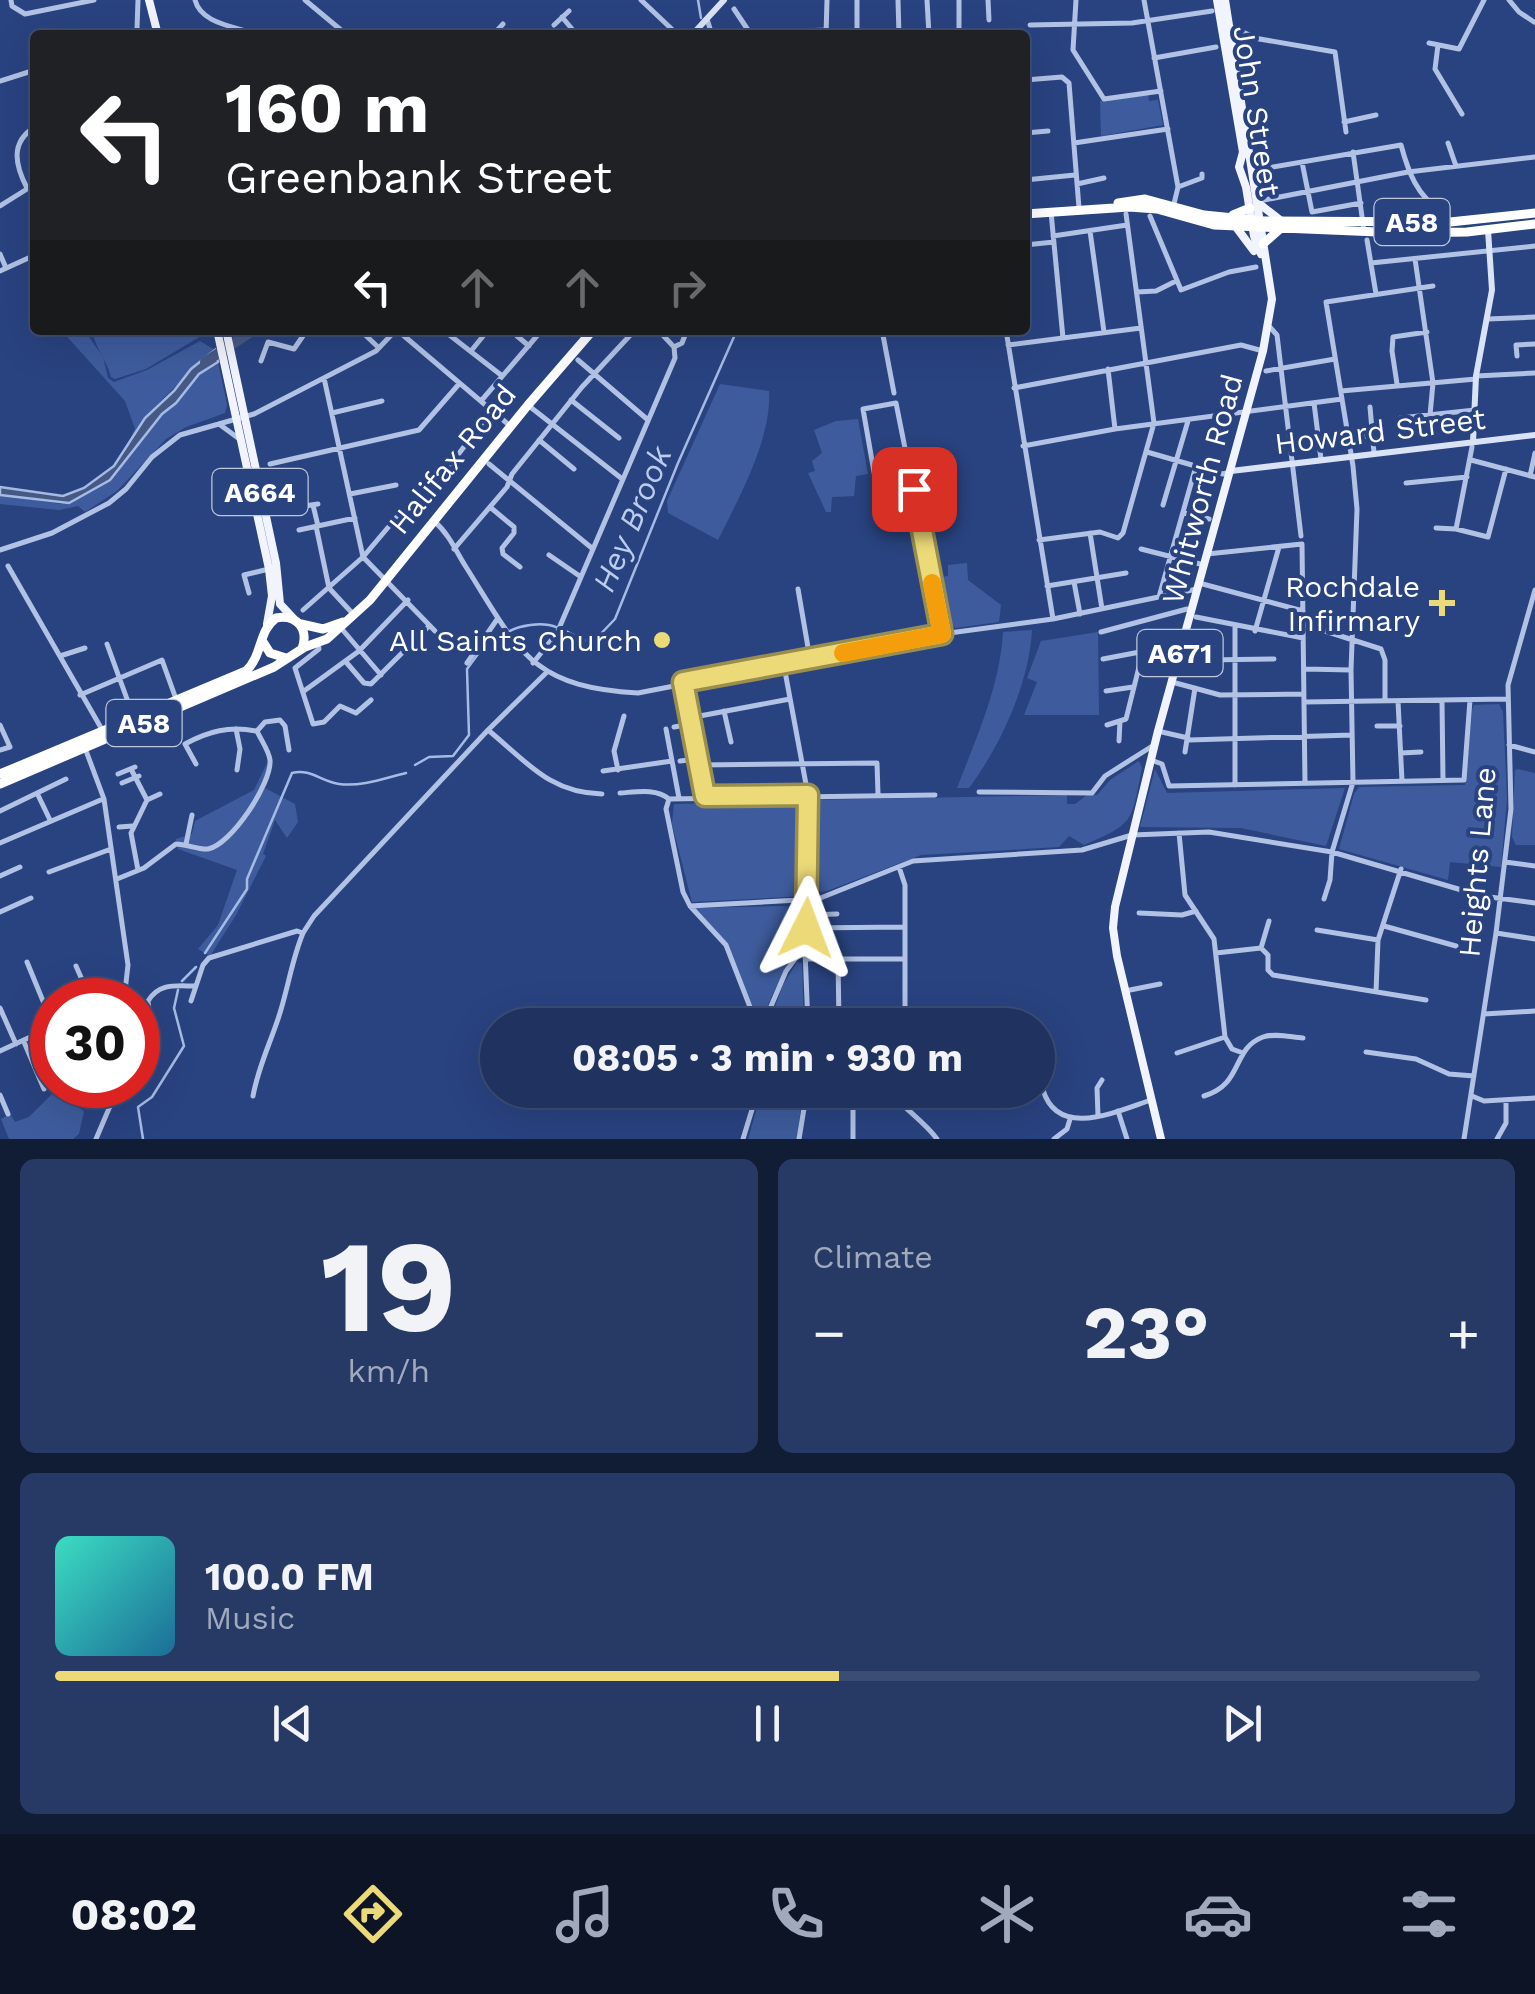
<!DOCTYPE html>
<html lang="en">
<head>
<meta charset="utf-8">
<style>
  :root { --surface:#1f3260; --page:#273a66; --text:#f1f3f6; --muted:#a1aabd; --line:#3c4d75; --accent:#ecda78 }
  body { margin:0; font-family:"Work Sans",sans-serif; background:var(--page); color:var(--text); height:100vh; display:flex; flex-direction:column; font-size:38px; white-space:nowrap }
  * { box-sizing:border-box; margin:0 }
  p { font-size:32px; color:var(--muted) }
  .icon { flex:none; width:55px; height:55px; fill:none; stroke:currentColor; stroke-width:2; stroke-linecap:round; stroke-linejoin:round }
  .map { position:relative; height:1139px; overflow:hidden }
  .panel { display:flex; flex-direction:column; gap:20px; padding:20px; background:#111c35; flex:1 }
  .panel>* { flex:none }
  .top-card { position:absolute; left:30px; top:30px; width:1000px; height:305px; border-radius:10px; box-shadow:0 10px 40px #0002,0 0 0 2px var(--line); background:#202124; color:#fff; overflow:hidden }
  .speed { position:absolute; left:30px; top:978px; display:flex; gap:20px; font-size:50px; font-weight:700; text-align:center }
  .speed>* { display:grid; place-content:center; width:130px; height:130px; border-radius:50%; background:var(--surface); box-shadow:0 10px 40px #0002,0 0 0 2px var(--line); line-height:1 }
  .speed .limit { border:15px solid #d22; background:#fff; color:#111 }
  .pin { position:absolute; display:grid; place-items:center; width:85px; height:85px; color:#fff; margin:-42px; border-radius:20px; box-shadow:0 5px 15px #0006 }
  .me { position:absolute; width:110px; margin:-55px; rotate:3deg; stroke-linejoin:round; filter:drop-shadow(0 0 8px #0008) }
  .turn { display:flex; align-items:center; gap:35px; height:210px; padding:0 30px; font-size:45px }
  .turn .icon { width:130px; height:130px; stroke-width:2.5 }
  .turn b { display:block; font-size:70px; line-height:85px }
  .lanes { display:flex; align-items:center; height:95px; padding:0 30px; background:#0003; justify-content:center; gap:50px; direction:ltr }
  .lanes .off { opacity:.35 }
  .big { font-size:75px; font-weight:700; line-height:1.1 }
  .panel .widget { flex:1; display:flex; flex-direction:column; justify-content:center; gap:15px; min-width:0; padding:0 35px; border-radius:15px; background:var(--page) }
  .panel .dial { align-items:center; gap:0 }
  .dial b { font-size:130px; line-height:1 }
  .song { display:flex; align-items:center; gap:30px }
  .cover { width:120px; height:120px; border-radius:15px; background:linear-gradient(135deg,hsl(170 70% 55%),hsl(200 70% 35%)) }
  .played { height:10px; border-radius:5px; background:linear-gradient(90deg,var(--accent) 55%,var(--line) 55%) }
  .keys { display:flex; justify-content:space-around; direction:ltr }
  .heat { display:flex; justify-content:space-between; align-items:center; font-size:55px; direction:ltr }
  .panel .tiles { flex:1; display:grid; gap:20px; grid-template-columns:1fr 1fr }
  .widget:last-child { grid-column:span 2 }
  .trip { position:absolute; left:480px; top:1008px; width:575px; height:100px; border-radius:50px; background:var(--surface); box-shadow:0 10px 40px #0002,0 0 0 2px var(--line); font-weight:700; line-height:100px; text-align:center }
  .tab-bar { display:flex; height:160px; justify-content:space-around; align-items:center; background:#0c1426; color:var(--muted) }
  .tab-bar .icon { width:70px; height:70px }
  .tab-bar .active { color:var(--accent) }
  .tab-bar b { font-size:45px; color:var(--text) }
  .map>svg:first-child { display:block }
</style>
</head>
<body>
<div class="map">
<svg width="1535" height="1139" viewBox="0 0 1535 1139">
  <rect width="100%" height="100%" fill="#294380"/>
  <!-- green -->
  <path fill="#3e5c9d" d="M1148,95l1,6 9,-1 5,25 -62,11 -1,-35z
    M61,330h29l-1,7 14,20 5,21 6,4 33,-12 53,-29 15,9c-23,20 -44,40 -64,61 -8,9 -11,17 -20,25l4,-7 -10,-28z
    M94,330h106l1,6 -55,33 -31,10 -4,-2c-3,-16 -20,-34 -17,-47z
    M218,362l9,43 -2,8 -39,14 -20,12 -49,52 -32,21 -7,-6 -19,4 -59,-6v-9l61,9 49,-24 52,-66 14,-11 23,-29z
    M720,384l49,7c3,47 -30,107 -51,149l-50,-27 -1,-12z
    M858,419l10,55 -12,2 -2,20 -22,1 -1,15h-5l-18,-39 7,-2 -3,-10 10,-8 -8,-23 22,-9z
    M967,563l1,17 33,25 -2,17 -44,6 -9,-10 -9,-40 11,-2v-11z
    M1032,630c-3,54 -31,115 -63,158h-12c19,-49 43,-102 46,-156z
    M1098,632l1,83h-75l13,-33 -10,-4 14,-37z
    M1499,704l4,8 4,87 -6,68 -51,-5 -2,18 -109,-31 15,-55 5,-7 106,-2 7,-75 2,-5z
    M1139,761l3,7c-11,53 -6,55 -58,77l-15,-9 -10,11 -138,8 -94,36 -6,1 -6,-5 -4,-87 256,-5v9h8l12,-9h10l13,-15z
    M267,763v12l-14,33 12,-20 30,16 3,18 -11,16 -12,-18 -12,34 3,2 -30,59 -26,41 -12,-7 20,-24 19,-55 -59,-21 -2,-10 16,-5 3,-13 59,-31z
    M1155,769l12,24 178,-5 -19,58 -85,-18 -101,-1z
    M1518,769l17,4v72h-19l-4,-8 3,-67z
    M799,801l6,5 2,84 -3,6 -112,6 -20,-78 2,-20z
    M791,906h5l6,7v32l-18,24 -25,56 -30,-80 -35,-37z
    M797,962l5,1 2,62h-36l15,-40z
    M762,1090h41l-6,49h-49z
    M53,1093l31,18 -5,23 -6,5h-64l-8,-20 9,-5 5,8 14,-5z"/>
  <!-- water -->
  <path fill="#465985" stroke="#a5bbe6" stroke-width="2.5" d="M215,350l3,12 -19,12 -23,29 -14,11 -52,66 -41,23 -69,-8v-8l63,9 21,-8 30,-22 31,-48 29,-27 17,-22z"/>
  <g fill="none" stroke-linecap="round" stroke-linejoin="round">
    <!-- stream -->
    <path stroke="#a5bbe6" stroke-width="2.5" d="M698,0l3,18
      M706,33v2
      M415,765l14,-8 24,-1 16,-21 -2,-66 22,-30c12,-2 20,-9 31,-12 34,-9 42,5 72,16l23,-24 63,-156 59,-133
      M205,953l42,-64v-10l45,-106c18,-5 30,9 47,11 23,3 46,-6 67,-11
      M182,981l14,-14
      M143,1139l-5,-32 14,-10 32,-51 -10,-38 4,-18"/>
    <!-- river -->
    <path stroke="#465985" stroke-width="10" d="M205,362l49,-32"/>
    <!-- street -->
    <path stroke="#b1c2e5" stroke-width="5" d="M11,0l1,6 13,8 69,-14
      M138,0l-1,29 3,6
      M195,0c6,24 40,26 62,35
      M305,0l42,35
      M641,0l37,35
      M898,0l1,35
      M927,0l2,35
      M959,0v35
      M988,0l1,20
      M1076,0l-3,50 31,49 57,-8
      M1144,0l34,187 -5,21
      M1509,0l10,12 15,10
      M734,9l16,24 77,-3
      M562,17l15,18
      M707,19l5,16
      M554,25l15,-14
      M1030,25l102,-2 80,-12
      M1226,25l26,11
      M1231,34l104,18 11,80
      M299,35l1,-1
      M493,35l10,-11
      M826,35l1,-35
      M857,35v-35
      M1429,43l30,6 25,-49
      M1438,45l-3,24 27,45
      M1234,53l9,-12 8,-2
      M1154,58l62,-11
      M1025,80l37,-3 7,6 10,125
      M0,81l35,-11
      M1344,122l32,-7
      M1025,133l23,-2
      M1074,143l94,-14
      M1448,143l8,23
      M1353,152l11,79
      M1302,162l10,50 49,-9
      M1255,170l146,-25c7,26 16,52 41,66
      M1025,180l50,-5
      M1077,184l27,-6
      M1178,187l24,-9v-4
      M27,188c-12,-23 -17,-46 8,-61
      M1264,200l144,-28 127,-15
      M0,206l35,-22
      M1051,212l12,126
      M1150,216l31,74 48,-18 27,-5
      M1090,231l14,101
      M1053,236l74,-11
      M1367,240l9,54
      M1025,245l29,-3
      M0,254l6,14
      M1415,259l18,124 -3,32
      M1371,263l164,-17
      M0,271l35,-16
      M1137,292l19,-1 20,-10
      M1488,319l47,-2
      M1268,325l9,10 24,201
      M360,330l19,18
      M397,330l112,95
      M443,330l58,45
      M658,330l16,17
      M882,330l12,63
      M1006,330l47,289
      M938,333l24,-3
      M517,336l12,10
      M1008,345l133,-17
      M471,351l17,-21
      M1517,356l-1,-11 19,-1
      M578,360l70,60
      M261,361l7,-19 26,7 13,-19
      M1108,369l7,60
      M1266,371l69,-12
      M1476,376l59,-3
      M324,378l39,179 72,74
      M1397,384l-5,-33 1,-14 34,-5
      M1014,388l227,-43 22,6
      M1341,391l135,-12
      M571,400l48,38
      M481,401l61,-71
      M1314,403l7,56
      M529,406l92,72
      M1370,407l4,46
      M332,413l50,-12
      M1400,418l75,-8
      M219,424l19,14
      M1347,438l25,-2
      M539,440l35,29
      M1023,446l92,-17 227,-30
      M1147,452l76,22 7,-2
      M1471,460l64,17
      M270,464l149,-34 40,-46
      M489,464l104,85
      M875,474l34,-7
      M1530,476l5,-23
      M1406,483l61,-6
      M350,494l46,-9
      M414,501l20,-24 11,-5 46,-61
      M313,505l5,21
      M1163,505l25,-84
      M304,506l14,-2
      M490,507l24,20v6l-12,15 1,6 17,13
      M918,511l-36,7 -19,-109 33,-6 46,231
      M1183,512l26,7
      M920,518l21,-5
      M435,522c14,12 22,31 31,45 53,84 64,120 172,126l304,-59 111,-15 144,-30
      M316,526l13,62 25,27
      M1436,528l20,1 32,8 18,-68
      M1456,529l16,-82
      M299,530l56,-12
      M1090,533l12,76
      M1039,540l61,-8 18,6 5,-5 31,-110 -28,-209
      M454,549l53,-62 5,-13 70,-87 53,-57
      M1141,549l63,16
      M0,550l52,-17 57,-30 17,-14 26,-32 28,-22 74,-21 122,-63 20,-21
      M1207,554l95,-10 3,239
      M549,555l32,22
      M8,566l96,167
      M1074,582l6,32
      M1199,583l104,28
      M1047,586l79,-13
      M798,589l12,70
      M249,593l-5,-18 25,-6
      M1159,597l37,-131
      M303,610l60,-53 39,-46
      M1196,617l107,21
      M1303,624l78,25 4,11v40
      M1235,625v160
      M341,628l40,47
      M1255,631l24,-84
      M1101,632l86,-23
      M318,643l1,6 -24,19 18,56 11,-2 16,-16 16,7 15,-13
      M107,644l20,55
      M60,656l25,-8
      M1103,659l79,-15
      M1205,660l69,-1
      M346,662l18,21 7,1 58,-58
      M467,663l31,-45
      M533,663l24,-30 118,-275 -1,-11 8,-4 5,-13
      M784,666l24,129 1,87 -4,69 3,74
      M1304,669l47,1
      M683,682l22,114
      M1172,682l48,13 84,-1
      M304,691l55,-40 49,-51
      M1106,691l27,-4
      M80,695l82,-35 14,39
      M1398,701l4,80
      M1442,701l1,79
      M1304,702l204,-3
      M724,711l7,31
      M689,718l101,-19
      M0,725l10,22 -10,3
      M1107,725l19,-6 17,-68
      M1377,726h23
      M674,727l17,-3
      M236,729l4,20 -3,21
      M666,729l13,69
      M488,730c38,31 61,63 114,64
      M257,731l8,-9 15,-2 5,6 4,24
      M1162,732l26,6
      M1189,740l163,-5
      M1119,741l1,-20
      M1509,745l26,7
      M85,748l19,51 24,166 -4,35
      M1185,752l10,-64
      M1401,753l20,-1
      M1151,760l11,4 7,22 295,-6 6,-80
      M680,761l18,-2
      M196,764l-11,-20c24,-13 44,-18 71,-13
      M699,765l178,-2 1,31
      M131,769l16,31 -16,33 7,37
      M618,770l-4,-19 10,-35
      M603,771l69,-10
      M118,774l17,-7
      M122,783l17,-7
      M979,792l113,1 13,-17 49,-31
      M37,793l13,27
      M620,793c16,-1 36,-5 49,6l266,-4
      M669,799l-3,10 17,83 7,14 36,39 31,80
      M147,800l13,-6
      M0,811l66,-32
      M119,827l14,-1
      M1179,833l6,62 29,44 11,98 7,12 11,4
      M0,843l103,-44
      M186,844l6,-29
      M1505,862l30,4
      M899,867l6,18v124l-4,16
      M49,872l62,-23
      M0,876l20,-9
      M117,879l27,-11 32,-24c10,0 23,6 32,5 23,-4 64,-66 62,-89 -1,-9 -9,-20 -13,-29
      M1324,899l6,-19 2,-28 21,-70 -2,-112 6,-161 -4,-43 -27,-164 107,-16
      M690,906l128,-7 95,-38 169,-11 50,-15 77,-3 123,20 150,44 53,7
      M0,912l31,-14
      M1139,913l43,2 14,-4
      M807,915l30,-1
      M1384,926l72,20
      M806,928l99,-1
      M1317,930l61,10
      M1496,933l39,6
      M1261,948l8,-27
      M1216,953l45,-5 7,7v15l5,5 153,25
      M806,959h99
      M838,959l1,64
      M27,962l25,61
      M76,966l15,34
      M1125,991l35,-7
      M1376,992l2,-52 23,-71
      M191,1001l12,-36 6,-7 88,-27 6,2 11,-17 174,-186 58,-57
      M0,1008l16,36
      M1484,1014l51,-3
      M763,1025l23,-54 18,-24
      M24,1042l20,47
      M0,1051l52,-24
      M1366,1052l50,7 33,15 25,2
      M1177,1053l48,-16
      M138,1066c15,-23 13,-39 10,-65 11,-18 27,-15 46,-15
      M890,1090c13,19 33,30 47,49
      M1043,1090c15,49 72,22 108,10
      M0,1095l8,19
      M253,1096c5,-28 16,-50 25,-77 10,-29 13,-57 25,-86
      M1204,1096c40,-12 27,-47 59,-59 12,-4 27,0 40,1
      M1472,1096l12,5 51,-3
      M1118,1111l9,28
      M1098,1116l-1,-28 5,-8
      M96,1139l23,-54
      M743,1139l15,-49
      M799,1139l8,-49
      M853,1139v-49
      M1054,1139l13,-10 3,-10
      M1464,1139l32,-206 15,-124 -3,-124 27,-95
      M1497,1139l9,-16v-23"/>
    <!-- secondary -->
    <path stroke="#dae2f5" stroke-width="6" d="M692,35l32,-35
      M1473,442l3,-66 16,-86 -4,-60
      M1231,471l304,-36"/>
    <!-- primary -->
    <path stroke="#f1f4fd" stroke-width="8" d="M149,0l9,35
      M1217,0l26,152 -4,15 7,20 8,49 7,18
      M1257,202l23,18
      M1236,227l18,24
      M217,330l52,239 3,27 -5,28
      M226,330l50,233 4,41 14,15
      M1161,1139l-44,-183 -4,-28 2,-21 43,-176 105,-380 9,-52 -47,-299"/>
    <!-- highway -->
    <path stroke="#fff" stroke-width="9" d="M1118,203l27,-4 59,16 60,6 186,1 85,-9
      M1025,214l104,-7 28,2 57,16 188,8 65,-1 68,-8
      M1233,215l17,-7
      M1263,244l17,-15
      M301,624l22,5 20,-7
      M263,642l7,11 16,5
      M0,774l246,-103c17,-16 12,-40 30,-53 21,-4 33,11 26,31
      M0,784l274,-117 31,-20 22,-8 43,-39 158,-195 65,-75"/>
  </g>
  <g fill="none" stroke-linecap="round" stroke-linejoin="round">
    <!-- route casing -->
    <g stroke="#998e4e" stroke-width="25">
      <path id="route" d="M806,928l2,-133 -103,1 -22,-114 259,-48 -28,-145"/>
    </g>
    <!-- route -->
    <use href="#route" stroke="#ecda78" stroke-width="18"/>
    <!-- slow -->
    <path stroke="#f59e0b" stroke-width="18" d="M843,653l99,-19 -10,-51"/>
  </g>
  <!-- markers -->
  <g fill="#ecda78" stroke="#294380" stroke-width="4">
    <path d="M1437 588h10v10h10v10h-10v10h-10v-10h-10v-10h10z"/>
    <circle cx="662" cy="640" r="10"/>
  </g>
  <g text-anchor="middle" dominant-baseline="central" stroke-width="8" stroke-linejoin="round" paint-order="stroke">
    <!-- shield labels -->
    <g fill="#294380" stroke="#bfc7d9" stroke-width="2.5">
      <rect x="1374.5" y="199" width="75" height="46" rx="8"/>
      <rect x="212.5" y="469" width="95" height="46" rx="8"/>
      <rect x="1137.5" y="630" width="85" height="46" rx="8"/>
      <rect x="106.5" y="700" width="75" height="46" rx="8"/>
    </g>
    <g font-size="28" font-weight="bold" fill="#fff">
      <text x="1412" y="222">A58</text>
      <text x="260" y="492">A664</text>
      <text x="1180" y="653">A671</text>
      <text x="144" y="723">A58</text>
    </g>
    <!-- street labels -->
    <g font-size="30" fill="#fff" stroke="#294380">
      <text transform="translate(1257 111) rotate(81)">John Street</text>
      <text transform="translate(1380 431) rotate(-7)">Howard Street</text>
      <text transform="translate(452 459) rotate(-51)">Halifax Road</text>
      <text transform="translate(1202 489) rotate(-75)">Whitworth Road</text>
      <text transform="translate(1477 862) rotate(-85)">Heights Lane</text>
    </g>
    <!-- poi labels -->
    <g font-size="30" fill="#fff" stroke="#294380" text-anchor="end">
      <text x="1420" y="586">Rochdale<tspan x="1420" dy="34">Infirmary</tspan></text>
      <text x="642" y="640">All Saints Church</text>
    </g>
    <!-- water labels -->
    <g font-size="32" font-style="italic" fill="#bccced" stroke="#294380">
      <text transform="translate(632 519) rotate(-67)">Hey Brook</text>
    </g>
  </g>
</svg>
<div class="speed"><div class="limit">30</div></div>
<div class="pin" style="left:914px;top:489px;background:#d93025"><svg class="icon" aria-label="arrive" viewBox="0 0 24 24"><path d="M6 21V4h12l-3 4 3 4H6"/></svg></div>
<svg class="me" style="left:806px;top:928px" viewBox="-20 -20 40 40"><path d="M0-17L14 15 0 8-14 15z" fill="#ecda78" stroke="#fff" stroke-width="4"/></svg>
<div class="trip">08:05 · 3 min · 930 m</div>
<div class="top-card">
<div class="turn"><svg class="icon" aria-label="left" viewBox="0 0 24 24"><path d="M17 20v-9H6M10 6l-5 5 5 5"/></svg><div><b>160 m</b>Greenbank Street</div></div>
<div class="lanes"><svg class="icon" aria-label="left" viewBox="0 0 24 24"><path d="M17 20v-9H6M10 6l-5 5 5 5"/></svg><svg class="icon off" aria-label="ahead" viewBox="0 0 24 24"><path d="M12 20V5M6 11l6-6 6 6"/></svg><svg class="icon off" aria-label="ahead" viewBox="0 0 24 24"><path d="M12 20V5M6 11l6-6 6 6"/></svg><svg class="icon off" aria-label="right" viewBox="0 0 24 24"><path d="M7 20v-9h11M14 6l5 5-5 5"/></svg></div>
</div>
</div>
<section class="panel">
<div class="tiles">
<div class="widget dial"><b>19</b><p>km/h</p></div>
<div class="widget"><p>Climate</p>
<div class="heat"><a>−</a><b class="big">23°</b><a>+</a></div>
</div>
<div class="widget">
<div class="song"><i class="cover"></i><div><b>100.0 FM</b><p>Music</p></div></div>
<div class="played"></div>
<div class="keys"><svg class="icon" aria-label="previous" viewBox="0 0 24 24"><path d="M18 5L8 12l10 7zM5 5v14"/></svg><svg class="icon" aria-label="pause" viewBox="0 0 24 24"><path d="M8 5v14M16 5v14"/></svg><svg class="icon" aria-label="next" viewBox="0 0 24 24"><path d="M6 5l10 7-10 7zM19 5v14"/></svg></div>
</div>
</div>
</section>
<nav class="tab-bar">
<b>08:02</b>
<svg class="icon active" aria-label="directions" viewBox="0 0 24 24"><path d="M12 3l9 9-9 9-9-9zM9 14v-3h6M13 9l2 2-2 2"/></svg>
<svg class="icon" aria-label="music" viewBox="0 0 24 24"><path d="M9 18V5l10-2v13"/><circle cx="6" cy="18" r="3"/><circle cx="16" cy="16" r="3"/></svg>
<svg class="icon" aria-label="phone" viewBox="0 0 24 24"><path d="M5 4h4l2 5-3 2q2 4 5 5l2-3 5 2v4C11 20 4 13 5 4z"/></svg>
<svg class="icon" aria-label="climate" viewBox="0 0 24 24"><path d="M12 3v18M4 7l16 10M4 17L20 7"/></svg>
<svg class="icon" aria-label="car" viewBox="0 0 24 24"><path d="M5 17H2v-5l4-1 3-4h7l3 4 3 1v5h-3M9 17h6M6 11h13"/><circle cx="7" cy="17" r="2"/><circle cx="17" cy="17" r="2"/></svg>
<svg class="icon" aria-label="filters" viewBox="0 0 24 24"><path d="M4 7h16M4 17h16"/><circle cx="9" cy="7" r="2"/><circle cx="15" cy="17" r="2"/></svg>
</nav>
</body>
</html>
